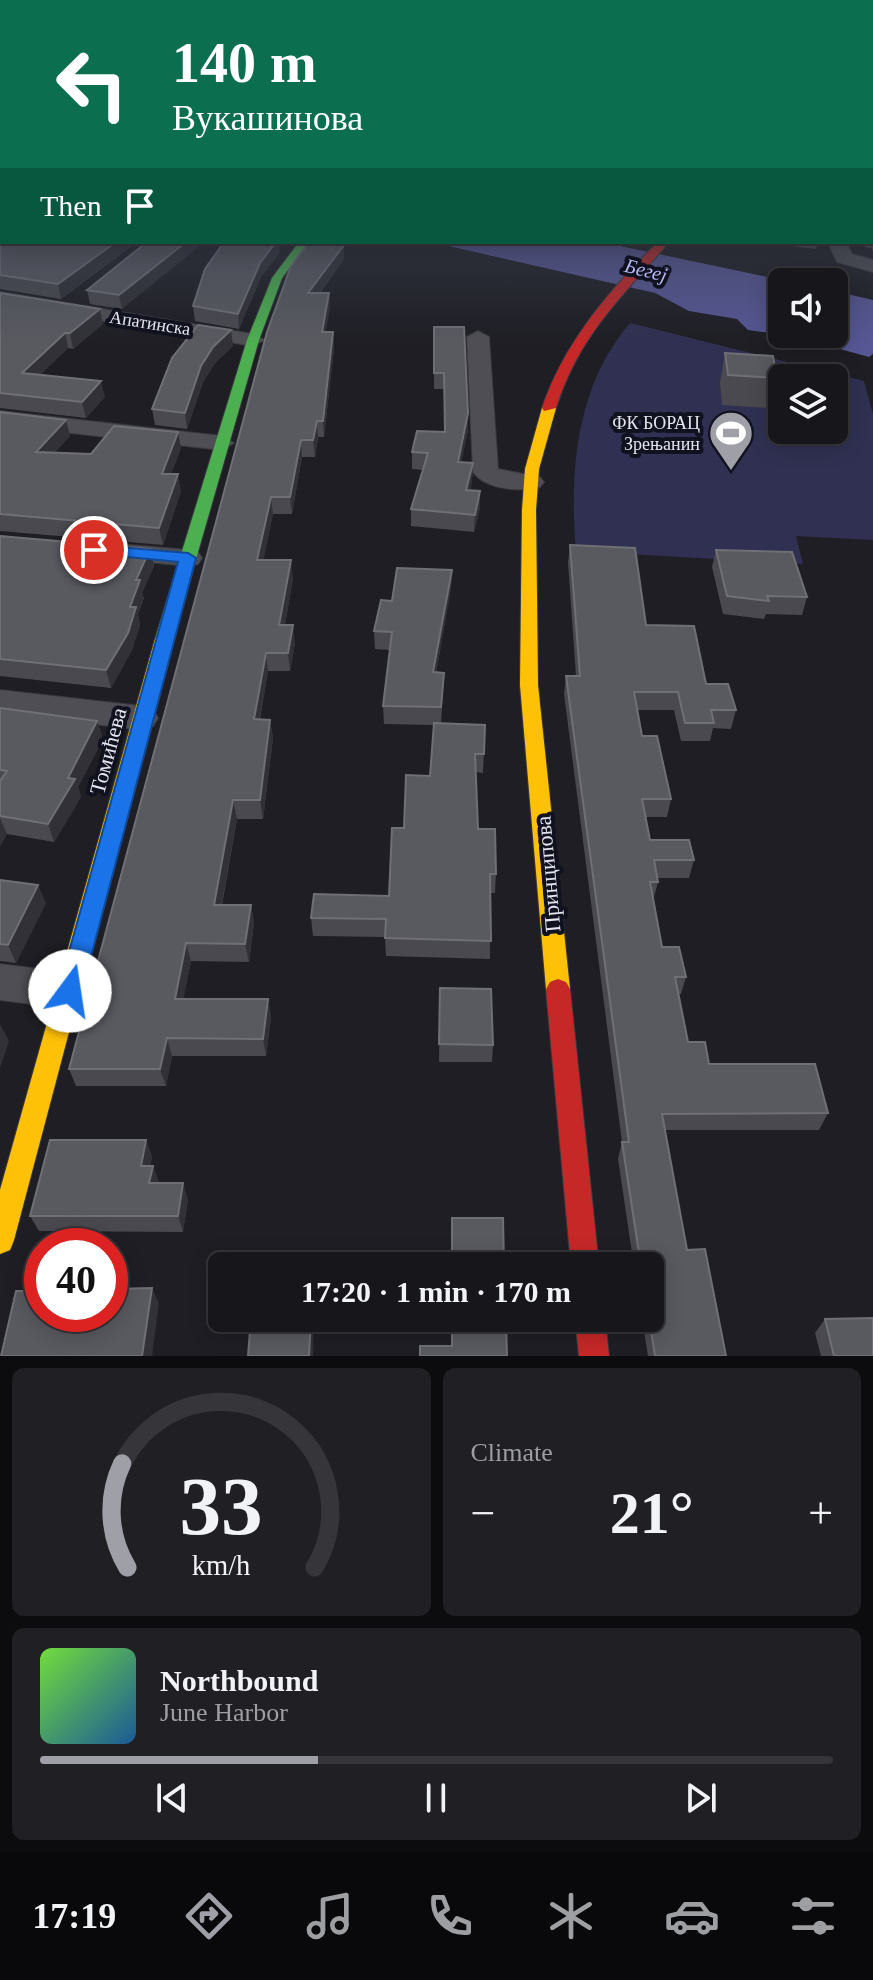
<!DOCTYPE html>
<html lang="en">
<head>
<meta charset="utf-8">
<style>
  :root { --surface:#16161b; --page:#1f1f24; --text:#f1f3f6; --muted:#9e9fa3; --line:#35353a; --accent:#9f9fa7 }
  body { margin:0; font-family:Georgia,serif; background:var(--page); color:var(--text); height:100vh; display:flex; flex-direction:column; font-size:30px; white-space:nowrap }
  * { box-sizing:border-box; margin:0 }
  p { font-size:26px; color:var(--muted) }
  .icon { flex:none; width:44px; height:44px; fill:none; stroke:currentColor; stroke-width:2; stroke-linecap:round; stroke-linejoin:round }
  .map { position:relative; height:1356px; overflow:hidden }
  .sheet { display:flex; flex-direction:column; gap:12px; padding:12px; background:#0c0c0f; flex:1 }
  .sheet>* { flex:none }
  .hud { position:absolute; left:0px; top:0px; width:874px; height:244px; box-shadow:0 4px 20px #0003,0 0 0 2px var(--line); background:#0b6e4f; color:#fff; overflow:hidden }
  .controls { position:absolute; left:768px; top:268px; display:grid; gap:16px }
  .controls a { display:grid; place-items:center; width:80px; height:80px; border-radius:12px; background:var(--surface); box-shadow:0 4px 20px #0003,0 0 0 2px var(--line); font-size:40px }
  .speed { position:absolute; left:24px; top:1228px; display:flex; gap:16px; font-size:40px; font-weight:700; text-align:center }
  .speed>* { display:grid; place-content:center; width:104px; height:104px; border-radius:50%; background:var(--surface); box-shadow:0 4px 20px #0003,0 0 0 2px var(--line); line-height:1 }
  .speed .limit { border:12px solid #d22; background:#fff; color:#111 }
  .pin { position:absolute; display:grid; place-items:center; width:68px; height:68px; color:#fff; margin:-34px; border:4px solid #fff; border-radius:50%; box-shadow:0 2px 8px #0007 }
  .me { position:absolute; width:88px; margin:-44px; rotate:14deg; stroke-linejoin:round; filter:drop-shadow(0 0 6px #0008) }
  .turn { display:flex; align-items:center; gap:28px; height:168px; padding:0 40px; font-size:36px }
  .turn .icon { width:104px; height:104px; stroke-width:2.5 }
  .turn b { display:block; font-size:56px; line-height:68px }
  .then { display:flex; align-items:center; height:76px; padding:0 40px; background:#0003; gap:16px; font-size:30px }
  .big { font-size:60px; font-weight:700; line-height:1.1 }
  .sheet .tile { flex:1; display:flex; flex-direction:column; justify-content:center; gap:12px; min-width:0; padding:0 28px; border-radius:12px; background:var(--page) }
  .sheet .dial { align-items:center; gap:0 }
  .dial svg { height:208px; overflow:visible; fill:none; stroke:var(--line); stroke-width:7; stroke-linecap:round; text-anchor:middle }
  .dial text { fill:var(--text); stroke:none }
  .song { display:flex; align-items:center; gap:24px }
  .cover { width:96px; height:96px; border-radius:12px; background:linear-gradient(135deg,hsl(100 70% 55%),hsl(210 70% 35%)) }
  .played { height:8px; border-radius:4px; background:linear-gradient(90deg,var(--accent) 35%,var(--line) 35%) }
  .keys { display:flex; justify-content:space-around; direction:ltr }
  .heat { display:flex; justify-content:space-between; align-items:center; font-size:44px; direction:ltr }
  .sheet .tiles { flex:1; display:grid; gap:12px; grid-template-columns:1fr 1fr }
  .tile:last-child { grid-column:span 2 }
  .trip { position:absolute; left:208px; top:1252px; width:456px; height:80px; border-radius:12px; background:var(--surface); box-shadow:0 4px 20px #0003,0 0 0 2px var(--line); font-weight:700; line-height:80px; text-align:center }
  .dock { display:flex; height:128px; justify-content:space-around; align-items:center; background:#09090b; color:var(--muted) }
  .dock .icon { width:56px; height:56px }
  .dock .active { color:var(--accent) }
  .dock b { font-size:36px; color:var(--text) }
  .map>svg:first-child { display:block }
</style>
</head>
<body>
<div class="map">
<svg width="873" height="1356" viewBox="0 0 873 1356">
  <rect width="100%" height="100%" fill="#1e1e24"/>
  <!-- green -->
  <path fill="#303052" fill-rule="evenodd" d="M630,323l234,58 9,33v126l-77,-4 7,28 -227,-13c-7,-80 0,-165 54,-228zM782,378h52v52h-52z"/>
  <!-- water -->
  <path fill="#575795" d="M431,242h170l191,40h-10v52h52v-43l39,9v54l-4,3 -76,-21 -45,-6 -11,-11 -48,-8 -34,-18z"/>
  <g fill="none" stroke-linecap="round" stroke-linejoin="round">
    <!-- street casing -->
    <g stroke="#39393e" stroke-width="2">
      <path id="street" d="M828,242h18l6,12 21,6v12l-36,-10z
        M0,292l253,42 11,6 -11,6 -253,-42z
        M478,331l11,6 9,132 42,8 4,5 -4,5c-20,5 -54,3 -67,-15l-6,-135z
        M0,411l222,25 12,7 -12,7 -222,-25z
        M107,543l81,7 10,2 4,6 -4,6 -10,2 -91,-9 -4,-6 4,-6z
        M0,690l141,16 12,4 5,8 -5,8 -12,4 -141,-18z
        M0,964l70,9 15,5 6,13 -6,13 -15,5 -70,-9z"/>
    </g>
    <!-- fast casing -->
    <g stroke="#39393e" stroke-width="2">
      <path id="fast" d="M299,242h10l-27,36 -23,62 -86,299 -3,4h-12l-3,-4 92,-299 25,-62z"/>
    </g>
    <!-- slow casing -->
    <g stroke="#39393e" stroke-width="2">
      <path id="slow" d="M549,404l7,4 -17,61 -3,41 2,175 32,304 -4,7 -8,3 -8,-3 -4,-7 -26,-304 2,-175 3,-41 17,-61z
        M164,633l9,6 -159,601 -4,10 -10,4v-64l155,-551z"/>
    </g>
    <!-- jam casing -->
    <g stroke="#39393e" stroke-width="2">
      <path id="jam" d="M658,242h11c-48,56 -90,93 -113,166l-12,3 -2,-3c23,-67 67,-117 116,-166z
        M558,979l8,3 4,7 29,277h-28l-25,-277 4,-7z
        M575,1318h30l4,38h-30z"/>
    </g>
    <!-- street -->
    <use href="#street" fill="#4e4e54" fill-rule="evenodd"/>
    <!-- fast -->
    <use href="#fast" fill="#4caf50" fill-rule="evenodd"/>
    <!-- slow -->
    <use href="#slow" fill="#ffc107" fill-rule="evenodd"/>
    <!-- jam -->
    <use href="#jam" fill="#c62828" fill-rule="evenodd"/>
  </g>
  <!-- wall -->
  <path fill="#49494f" d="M872,153h1v99l-1,-4 -7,-1 -1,-5h8z
    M0,207l137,35 -76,57 -61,-10z
    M147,242l-25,67 -32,-5 -3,-14z
    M783,242h35l-2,7 -33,-4z
    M280,252l-19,25 -22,52 -44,-8 -2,-15z
    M344,259l-24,34 10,14 -5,25h8l1,16 -10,89h-6l-3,20h-13l-10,57h-19l-10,46 30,18 -8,47 10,18 -5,28h-22l-8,48 10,1 3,18 -10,81h-26l-15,86h29l3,18 -5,39 -58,-1 -8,38h85l3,18 -5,39h-94l-6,30h-90l-7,-17 198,-737z
    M0,293l103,31 -30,25 -5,-1 -28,27 65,22 -19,21 -86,-10z
    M434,327l34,103 -7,32 12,1 -1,17 -2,10 10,18 -6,24 -63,-6v-17l12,-39 -11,-1v-17l33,-20 -1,-43h-10z
    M233,346l-18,17 -12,19 -16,47 -32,-4 -3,-16z
    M725,353l52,25 -7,30 -48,-3 -2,-23z
    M0,412l66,8 4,16 -15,16 36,2 90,-6 -10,26 10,17 -18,54 -163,-14z
    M0,536l150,13 4,17 -12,27 2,5 -6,16 2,11 -8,25 -21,38 -111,-12z
    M570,545l76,80 60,59 30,26 -5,19 -18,-1 -3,13h-29l-7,-31h-37l5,26 29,63 -4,18h-21l4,23 44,20 -5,18h-32l1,4 -5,19 9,46 24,30 -5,17h-2l9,48 21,22 119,49 -9,17h-154l22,120 39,106h-78l-6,-38h8v-52h-16l-16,-107 4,-17 -58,-448 2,-18h10l-8,-114z
    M716,550l91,47 -5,18 -36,-1 -2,5 -41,-5 -11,-47z
    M452,570l-1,18 -15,85h8l-3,51 44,1 -2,48 -8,-1 3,57 18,45 -1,19h-5v66l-104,-3 -1,-19 -72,-1 -2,-18 78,-22 15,-68 26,-52 4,-51 -50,-1 -1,-18 7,-56 -15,-1 -1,-18 18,-30z
    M0,708l97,13 6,18 -25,48 3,10 -27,45 -47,-8 -7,12z
    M0,880l46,23 -30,60 -16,-2z
    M440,988l53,57 -1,17h-53z
    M146,1140l6,17 -2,9h3l6,17 29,16 -5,33 -144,-1 -9,-15z
    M825,1319l48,37h-52l-6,-23z"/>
  <!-- shaded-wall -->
  <path fill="#313137" d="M116,242h21l-76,57 -3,-15z
    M186,242h19l-83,67 -3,-14z
    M276,242h3l1,10 -19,25 -22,52 -1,-15 22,-51z
    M344,245v14l-35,48 -1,-14z
    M329,293l1,14 -7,41 -1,-16z
    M100,309l3,15 -30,25 -3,-16z
    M231,330l2,16 -18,17 -12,19 -16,47 -2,-16 16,-47 12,-19z
    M333,332l1,16 -10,89 -1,-16z
    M65,333l3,15 -42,41 -4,-16z
    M101,381l4,16 -19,21 -4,-16z
    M468,413v17l-10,49v-17z
    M66,420l4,16 -29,32 -5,-16z
    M317,421l1,16 -3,20 -2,-17z
    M178,432l3,16 -16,43 -3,-17z
    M301,440l1,17 -10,57 -2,-17z
    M473,463l-1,17 -6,27v-17z
    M178,474l3,17 -18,54 -4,-17z
    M480,491v17l-6,24 1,-17z
    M271,497l2,17 -13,64 -3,-18z
    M150,549l4,17 -12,27 2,5 -6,16 2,11 -8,25 -21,38 -5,-18 24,-63 6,-27z
    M291,560l2,18 -11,64 -3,-17z
    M452,570l-1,18 -18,103v-19z
    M293,625l2,18 -5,28 -2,-18z
    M266,653l2,18 -12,67 -2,-19z
    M270,720l3,18 -10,81 -3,-19z
    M97,721l6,18 -25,48 3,10 -27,45 -6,-18 20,-46z
    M233,800l4,19 -19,104 -4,-18z
    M0,818l7,16 -7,12z
    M38,885l8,18 -30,60 -8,-18z
    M251,905l3,18 -5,39 -4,-18z
    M186,943l5,18 -11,56 -5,-18z
    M268,999l3,18 -5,39 -3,-17z
    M0,1024l9,17 -9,27z
    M167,1038l5,18 -6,30 -6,-17z
    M146,1140l6,17 -5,25 -6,-16z
    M153,1166l6,16 -3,17 -7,-16z
    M183,1183l5,16 -5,33 -5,-16z
    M152,1288l7,15 -7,53h-10z
    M311,1318h2l1,6 -1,32h-4z"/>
  <!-- building -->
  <path fill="#595a60" stroke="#6f6f76" stroke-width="2" d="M872,153h1v81h-1z
    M0,207h2v35h114l-58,42 -58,-9z
    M147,242h39l-67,53 -32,-5z
    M224,242h52l-16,21 -22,51 -45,-8 12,-37z
    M309,242l35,3 -36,48h21l-7,39h11l-10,89h-6l-4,19h-12l-11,57h-19l-14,63h34l-12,65h14l-5,28h-22l-12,66 16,1 -10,80h-27l-19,105h37l-6,39 -59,-1 -11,56h93l-5,40 -96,-1 -7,31h-91l198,-737 24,-66z
    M0,293l100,16 -30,24h-5l-43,40 79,8 -19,21 -82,-9z
    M198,325l33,5 -18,17 -12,19 -16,47 -33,-4 20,-51z
    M434,327h30l4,86 -10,49 15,1 -7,27 14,1 -5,24 -64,-6 17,-56 -16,-1 5,-21 28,1 -1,-59h-10z
    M725,353l48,3 4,22 -49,-3z
    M0,412l66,8 -30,32 55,2 23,-28 64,6 -16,42h16l-19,54 -159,-14z
    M0,536l150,13 -14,31h4l-10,27h6l-8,26 -22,37 -106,-11z
    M570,545l65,3 11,77 48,1 12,58h22l8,26h-25l3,13h-29l-7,-31h-44l8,44h15l14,63h-29l8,41h39l5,20h-40l4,22h-8l12,65h17l7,30h-11l13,65h17l4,22h106l13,49 -166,1 25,136 18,-1 21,107h-71l-6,-38 1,-52h-9l-19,-124h7l-63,-466h14z
    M716,550l76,2 15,45 -40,-1 2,5 -42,-5z
    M397,568l55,2 -19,102 11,1 -3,34 -58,-1 9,-74 -18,-1 7,-31 11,1z
    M0,708l97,13 -29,57 7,1 -27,45 -48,-8v-35l7,-10 -7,-1z
    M434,723l51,2 -1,29h-9l3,75h17l1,45h-6l1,67 -106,-3 1,-19 -75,-1 3,-24 75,2 3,-68h12l2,-53 24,1z
    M0,880l38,5 -30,60 -8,-1z
    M440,988l51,1 2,56 -54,-1z
    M50,1140h96l-5,26h12l-4,17h34l-5,33h-148z
    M452,1218h51l1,48h-52z
    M152,1288l-10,68h-141l15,-65h26v23h68v-25z
    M251,1318h60l-2,38h-61z
    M452,1318h54l1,38h-87v-10h32z
    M873,1318v38h-39l-9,-37z"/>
  <!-- sky -->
  <linearGradient id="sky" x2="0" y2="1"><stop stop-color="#101014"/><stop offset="0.45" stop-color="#3b4150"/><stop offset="1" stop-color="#3b4150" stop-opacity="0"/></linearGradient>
  <rect width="873" height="343" fill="url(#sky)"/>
  <!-- route -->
  <path fill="#1a73e8" stroke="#114b97" stroke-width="2" d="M94,545l94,8 8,5 -114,433 -4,8 -8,3 -9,-3 -3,-8 120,-429 -90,-9 -2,-3z"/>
  <!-- icons -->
  <defs>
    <g id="stadium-pin" transform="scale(2.3)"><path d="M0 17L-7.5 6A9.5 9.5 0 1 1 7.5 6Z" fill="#9f9fa7" stroke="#11121f"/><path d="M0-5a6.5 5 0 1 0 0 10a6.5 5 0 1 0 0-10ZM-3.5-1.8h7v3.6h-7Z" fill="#fff"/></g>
  </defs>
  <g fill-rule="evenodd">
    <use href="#stadium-pin" x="731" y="433"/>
  </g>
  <g text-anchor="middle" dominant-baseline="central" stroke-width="8" stroke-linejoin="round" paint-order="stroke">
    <!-- far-street labels -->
    <g font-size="18" fill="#e4e5ee" stroke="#11121f">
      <text transform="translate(150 323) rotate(9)">Апатинска</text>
    </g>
    <!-- far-poi labels -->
    <g font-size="18" fill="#e4e5ee" stroke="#11121f" text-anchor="end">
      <text x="700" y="423">ФК БОРАЦ<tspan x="700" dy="21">Зрењанин</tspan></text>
    </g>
    <!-- far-water labels -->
    <g font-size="20" font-style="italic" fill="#b6b9f2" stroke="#11121f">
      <text transform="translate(646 270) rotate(14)">Бегеј</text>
    </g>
    <!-- street labels -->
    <g font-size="22" fill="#e4e5ee" stroke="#11121f">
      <text transform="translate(108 751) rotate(-75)">Томићева</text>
      <text transform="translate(548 874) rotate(-95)">Принципова</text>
    </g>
  </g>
</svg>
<div class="controls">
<a><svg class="icon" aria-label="sound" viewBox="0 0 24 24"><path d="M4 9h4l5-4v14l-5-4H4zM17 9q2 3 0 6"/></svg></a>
<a><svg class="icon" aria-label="layers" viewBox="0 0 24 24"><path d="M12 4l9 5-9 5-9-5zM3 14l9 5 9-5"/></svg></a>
</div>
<div class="speed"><div class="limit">40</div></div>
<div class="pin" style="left:94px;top:550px;background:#d93025"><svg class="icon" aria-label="arrive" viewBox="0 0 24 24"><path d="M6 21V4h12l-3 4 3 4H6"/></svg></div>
<svg class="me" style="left:70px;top:991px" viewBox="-20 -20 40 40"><circle r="19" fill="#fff"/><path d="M0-13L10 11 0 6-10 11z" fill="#1a73e8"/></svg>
<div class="trip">17:20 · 1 min · 170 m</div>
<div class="hud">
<div class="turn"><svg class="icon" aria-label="left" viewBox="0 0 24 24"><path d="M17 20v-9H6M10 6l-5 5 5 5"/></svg><div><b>140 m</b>Вукашинова</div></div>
<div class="then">Then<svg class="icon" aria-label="arrive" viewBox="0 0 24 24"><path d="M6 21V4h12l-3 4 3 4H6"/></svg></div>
</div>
</div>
<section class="sheet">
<div class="tiles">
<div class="tile dial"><svg viewBox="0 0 100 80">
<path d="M14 69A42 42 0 1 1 86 69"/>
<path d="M14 69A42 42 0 0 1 12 29" stroke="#9f9fa7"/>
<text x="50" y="56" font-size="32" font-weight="700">33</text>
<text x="50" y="72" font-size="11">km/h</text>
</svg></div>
<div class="tile"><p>Climate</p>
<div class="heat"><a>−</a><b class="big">21°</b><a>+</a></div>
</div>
<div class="tile">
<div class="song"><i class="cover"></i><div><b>Northbound</b><p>June Harbor</p></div></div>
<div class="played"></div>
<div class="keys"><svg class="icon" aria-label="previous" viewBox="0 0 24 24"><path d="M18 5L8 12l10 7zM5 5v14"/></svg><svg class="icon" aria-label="pause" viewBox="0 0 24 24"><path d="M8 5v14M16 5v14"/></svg><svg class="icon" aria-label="next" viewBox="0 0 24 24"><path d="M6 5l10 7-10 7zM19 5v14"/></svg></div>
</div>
</div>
</section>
<nav class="dock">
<b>17:19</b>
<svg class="icon active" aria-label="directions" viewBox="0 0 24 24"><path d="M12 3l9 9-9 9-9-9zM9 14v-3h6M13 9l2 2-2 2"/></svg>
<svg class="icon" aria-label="music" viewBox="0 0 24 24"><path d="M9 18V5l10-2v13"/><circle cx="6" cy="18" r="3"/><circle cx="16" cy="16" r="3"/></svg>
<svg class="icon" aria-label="phone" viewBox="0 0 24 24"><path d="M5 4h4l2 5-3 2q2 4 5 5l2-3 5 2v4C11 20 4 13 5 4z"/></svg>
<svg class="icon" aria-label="climate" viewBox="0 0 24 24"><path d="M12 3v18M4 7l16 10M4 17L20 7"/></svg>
<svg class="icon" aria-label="car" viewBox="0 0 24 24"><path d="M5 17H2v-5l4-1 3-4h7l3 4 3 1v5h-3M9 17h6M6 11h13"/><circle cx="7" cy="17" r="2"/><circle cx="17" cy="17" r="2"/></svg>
<svg class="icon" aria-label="filters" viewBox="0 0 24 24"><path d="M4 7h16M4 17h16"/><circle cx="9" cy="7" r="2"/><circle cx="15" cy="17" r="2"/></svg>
</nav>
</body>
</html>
